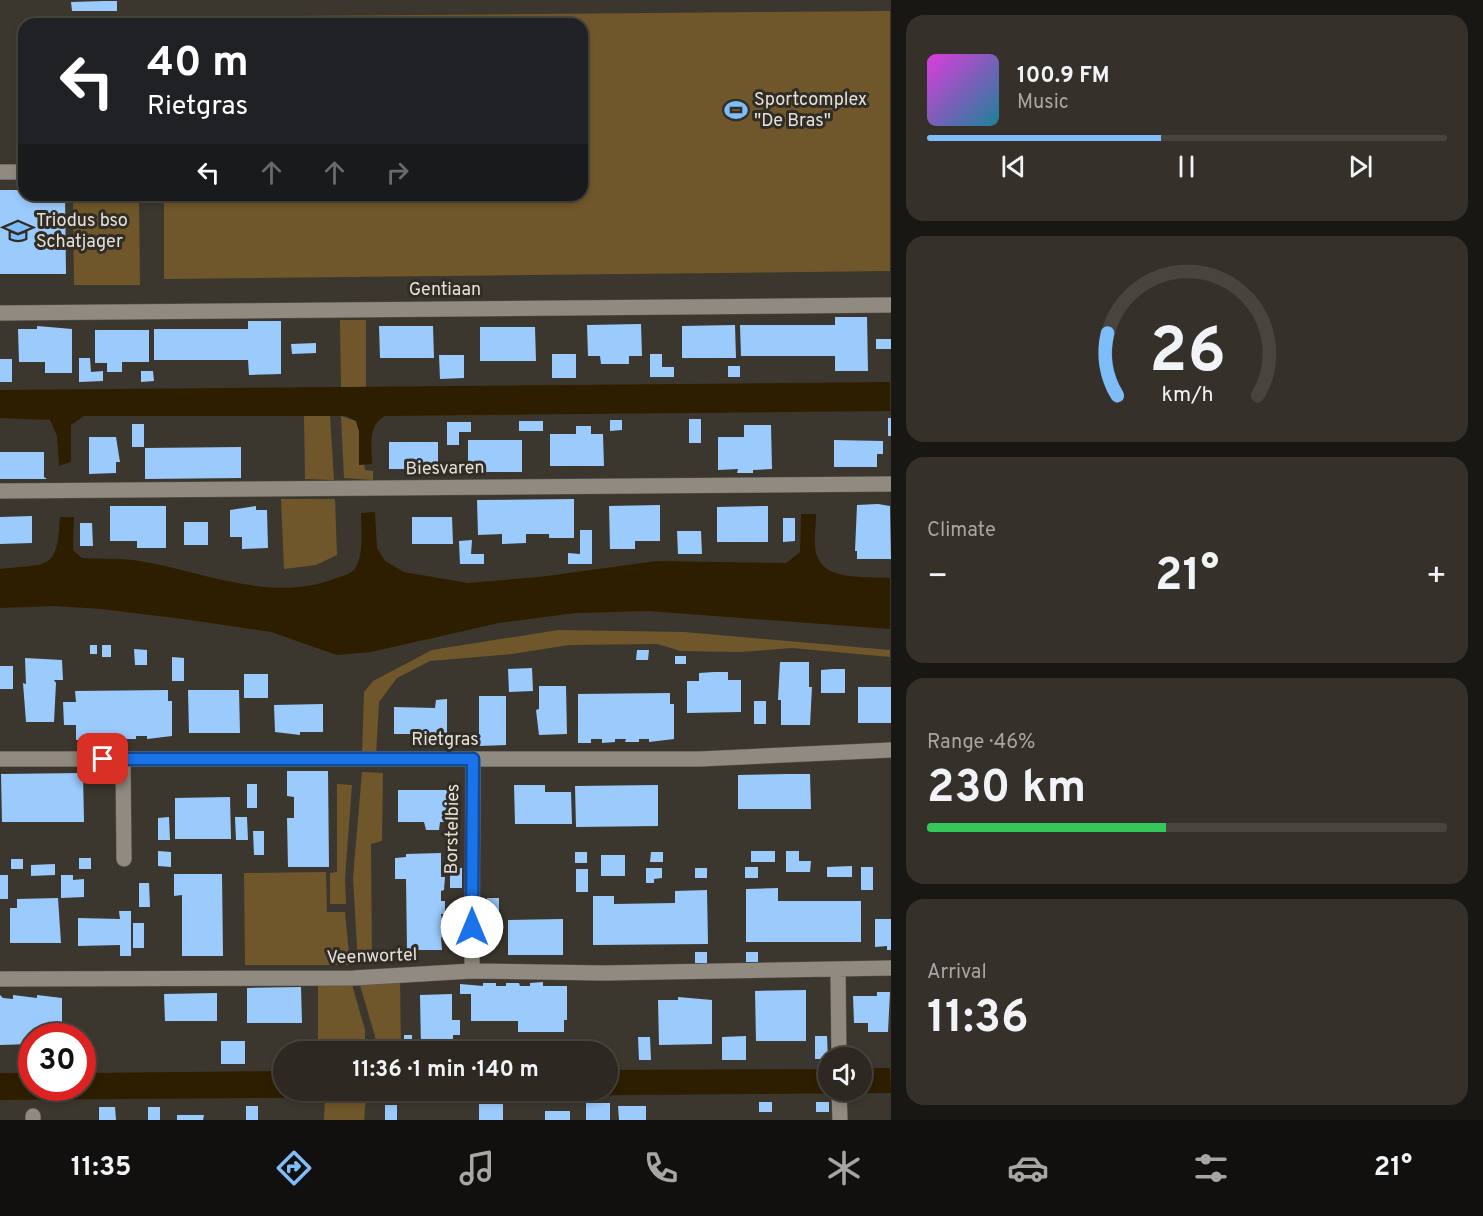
<!DOCTYPE html>
<html lang="en">
<head>
<meta charset="utf-8">
<style>
  :root { --surface:#2d2922; --page:#35312a; --text:#f1f3f6; --muted:#a7a6a5; --line:#484540; --accent:#7fbdfa }
  body { margin:0; font-family:Overpass,sans-serif; background:var(--page); color:var(--text); height:100vh; display:flex; flex-direction:column; font-size:22px; white-space:nowrap }
  * { box-sizing:border-box; margin:0 }
  p { font-size:20px; color:var(--muted) }
  .icon { flex:none; width:33px; height:33px; fill:none; stroke:currentColor; stroke-width:2; stroke-linecap:round; stroke-linejoin:round }
  .map { position:relative; flex:1; overflow:hidden }
  .panel { display:flex; flex-direction:column; gap:15px; padding:15px; background:#191713; width:592px }
  .panel>* { flex:none }
  .top-card { position:absolute; left:18px; top:18px; width:570px; height:183px; border-radius:18px; box-shadow:0 3px 9px #0003,0 0 0 2px var(--line); background:#202124; color:#fff; overflow:hidden }
  .controls { position:absolute; left:818px; top:1047px; display:grid; gap:12px }
  .controls a { display:grid; place-items:center; width:54px; height:54px; border-radius:50%; background:var(--surface); box-shadow:0 3px 9px #0003,0 0 0 2px var(--line); font-size:30px }
  .speed { position:absolute; left:18px; top:1023px; display:flex; gap:12px; font-size:30px; font-weight:700; text-align:center }
  .speed>* { display:grid; place-content:center; width:78px; height:78px; border-radius:50%; background:var(--surface); box-shadow:0 3px 9px #0003,0 0 0 2px var(--line); line-height:1 }
  .speed .limit { border:9px solid #d22; background:#fff; color:#111 }
  .pin { position:absolute; display:grid; place-items:center; width:51px; height:51px; color:#fff; margin:-26px; border-radius:12px; box-shadow:0 3px 9px #0006 }
  .me { position:absolute; width:66px; margin:-33px; rotate:0deg; stroke-linejoin:round; filter:drop-shadow(0 0 4px #0008) }
  .turn { display:flex; align-items:center; gap:21px; height:126px; padding:0 30px; font-size:27px }
  .turn .icon { width:78px; height:78px; stroke-width:2.5 }
  .turn b { display:block; font-size:42px; line-height:51px }
  .lanes { display:flex; align-items:center; height:57px; padding:0 30px; background:#0003; justify-content:center; gap:30px; direction:ltr }
  .lanes .off { opacity:.35 }
  .big { font-size:45px; font-weight:700; line-height:1.1 }
  .panel .widget { flex:1; display:flex; flex-direction:column; justify-content:center; gap:9px; min-width:0; padding:0 21px; border-radius:18px; background:var(--page) }
  .panel .dial { align-items:center; gap:0 }
  .dial svg { height:156px; overflow:visible; fill:none; stroke:var(--line); stroke-width:7; stroke-linecap:round; text-anchor:middle }
  .dial text { fill:var(--text); stroke:none }
  .song { display:flex; align-items:center; gap:18px }
  .cover { width:72px; height:72px; border-radius:9px; background:linear-gradient(135deg,hsl(300 70% 55%),hsl(190 70% 35%)) }
  .played { height:6px; border-radius:3px; background:linear-gradient(90deg,var(--accent) 45%,var(--line) 45%) }
  .keys { display:flex; justify-content:space-around; direction:ltr }
  .heat { display:flex; justify-content:space-between; align-items:center; font-size:33px; direction:ltr }
  .charge { height:9px; border-radius:4px; background:linear-gradient(90deg,#34c759 46%,var(--line) 0) }
  .trip { position:absolute; left:273px; top:1041px; width:345px; height:60px; border-radius:30px; background:var(--surface); box-shadow:0 3px 9px #0003,0 0 0 2px var(--line); font-weight:700; line-height:60px; text-align:center }
  .tabs { display:flex; height:96px; justify-content:space-around; align-items:center; background:#12100e; color:var(--muted) }
  .tabs .icon { width:42px; height:42px }
  .tabs .selected { color:var(--accent) }
  .tabs b { font-size:27px; color:var(--text) }
  main { display:flex; flex:1; min-height:0 }
  .map>svg:first-child { display:block }
</style>
</head>
<body>
<main>
<div class="map">
<svg width="891" height="1120" viewBox="0 0 891 1120">
  <rect width="100%" height="100%" fill="#3c372e"/>
  <!-- green -->
  <path fill="#70572b" d="M890,11v260l-726,8v-84h418v-171h-418v-7z
    M73,195h66l1,90h-66z
    M340,320h26v67h-25z
    M304,416h26l4,64 -29,-1z
    M341,416l15,5 3,10v33h5l1,6 8,1v9l-29,-2z
    M281,499h54l2,56 -21,10 -32,4z
    M558,630l126,2 206,18v7l-98,-9 -52,4 -59,-1 -24,-7 -88,1 -57,9 -82,7 -33,17 -18,24 -3,53 -14,-1 2,-62 9,-11 59,-31z
    M362,772l21,1 -1,68 -11,3 1,119h-14l-5,-85z
    M337,784l15,1 -7,93 1,26h-16v-31l7,-1z
    M326,872l1,40h18l5,53h-105l-1,-92z
    M351,981l14,49v21h-47v-68z
    M400,981l1,70h-25l-1,-15 -16,-54z
    M325,1097h41l-2,23h-40z"/>
  <!-- water -->
  <path fill="#2e1e00" d="M890,382v29l-505,5c-18,10 -13,29 -13,48l-13,1v-34l-3,-10 -10,-5h-262l-13,9v37l-12,4 -2,-30 -7,-16 -50,-2v-28z
    M375,512l2,36 8,13 19,11 64,11 71,-6 118,-16 129,2 14,-11 1,-38h15c0,12 -3,31 1,42 9,26 52,20 73,22v51l-242,-18 -72,2 -77,10 -128,29 -34,3 -66,-23 -88,-13 -82,-10 -46,-3 -55,2v-39c49,-6 57,3 60,-52h14l-1,33 9,8c17,1 34,0 51,2 65,9 138,45 203,18 6,-2 16,-4 20,-11 8,-15 5,-37 5,-54z
    M861,1068h29l1,25 -891,7v-27h31l1,15h50l1,-15 200,-2 1,19h324v-20l220,-1v21h33z"/>
  <!-- building -->
  <path fill="#9bcbfc" d="M105,1h12v10h-45l-1,-9z
    M72,17h71l1,7h-72z
    M0,190h24v5h41l1,79h-66z
    M835,317h32l1,54h-33v-15h-94l-1,-31h95z
    M248,321h33v53l-32,1 -1,-15h-94v-31h94z
    M641,324l1,32h-13v8h-28l-1,-8h-12l-1,-31z
    M735,325l1,33h-54v-32z
    M37,326l35,3v44h-27v-11h-26l-1,-33h19z
    M379,326h54l1,32h-54z
    M480,327h55l1,34h-56z
    M95,330h54v32h-27v10h-15v-9h-12z
    M876,339h15v10h-15z
    M316,343v10l-24,1 -1,-10z
    M552,354h24v24h-24z
    M650,354h12v13h12v10h-24z
    M439,355h25v23l-24,1z
    M79,358h11l1,14 12,-1v10l-24,1z
    M0,359h12v23h-12z
    M728,366h12v11h-12z
    M141,371h12l1,10 -13,1z
    M888,418h3v18h-3z
    M689,419h12v24h-12z
    M610,420h12v10l-12,1z
    M519,421h24v10h-24z
    M447,422h24v10h-12v13h-12z
    M132,424h12v23h-12z
    M744,425h27l1,44 -19,1v3h-16l1,-4 -20,1v-33h26z
    M576,426h15v8h12l1,32h-54v-32h26z
    M89,437h27l4,25h-4v11l-27,1z
    M468,440h54v32h-54z
    M834,440l49,1v13h-6v13h-43z
    M389,442h49v27l-25,4v-4h-24z
    M241,447v31l-96,1v-31z
    M0,452h44v25l3,2h-47z
    M574,499v39h-25v-4h-23v9l-24,1v-10l-24,1 -1,-35z
    M878,504l12,2 1,53h-34v-8h-2l2,-46z
    M660,505v36h-25v8h-25l-1,-43z
    M110,506h56v42h-29v-7h-27z
    M256,506v4h11l1,38 -26,1v-12h-12v-27z
    M768,506v36h-51v-35z
    M32,516v27l-32,1v-27z
    M412,517h40l1,27h-41z
    M783,518h12v23l-12,1z
    M184,522h24v23h-24z
    M80,523h12l1,23h-13z
    M580,530h12v34h-24v-11l12,1z
    M677,531h24l1,23h-24z
    M472,540l-1,14h13v10h-24l-1,-23z
    M90,645h7v9h-7z
    M102,645h9v12h-9z
    M134,649l13,1v15h-12z
    M637,650h12l-1,10h-12z
    M675,656h11v8h-11z
    M172,657l12,1v23h-12z
    M25,658l37,2 1,20h-9l2,3 -2,39h-28l-3,-39 3,1z
    M780,662h29v25h3l-2,38h-29v-25h-3z
    M0,666h13v23h-13z
    M532,668l1,23 -24,1 -1,-23z
    M833,669h12v24h-24v-23z
    M714,672h14v8h13v32l-54,1v-32h12v-8z
    M244,674h24v24h-24z
    M539,686h27l1,48 -28,1 -3,-25 3,-1z
    M858,687h33v36h-33z
    M168,690v11h4v35l-25,3v-3h-11v3h-12l-1,-3h-10v3l-13,1v-4h-11v4h-13v-15h-12l-1,-23h13l-1,-11z
    M188,690h51l1,43h-51z
    M670,693v11h4v35l-25,3v-3h-10v3h-14l1,-3h-11v3l-13,1v-4h-11v4h-13v-49z
    M479,696h27v49l-27,1z
    M447,699v46h-11v-11h-42v-27l41,1 1,-8z
    M754,701h12v23h-12z
    M323,704v28h-23v3l-25,-3 -1,-27z
    M287,771h41l1,96h-41l-1,-49h7v-21l-7,-1z
    M83,773l1,49h-82l-1,-48z
    M787,774h23l1,35h-73v-34z
    M247,784h10v24h-10z
    M514,785h31v7h26l1,32h-57z
    M658,785v41l-82,1 -1,-41z
    M398,790h54v32h-12l-1,8h-13l-2,-8h-26z
    M230,797l1,42h-56v-41z
    M169,817l1,23h-12v-22z
    M235,817h12l1,23h-12z
    M253,831h11v24h-10z
    M158,851l13,1v15l-13,-1z
    M751,851h24v11h-24z
    M786,851h13v10h12l-1,11h-24z
    M575,852h12v11h-12z
    M651,852h12v10h-13z
    M441,853v24h4l-1,13 -3,1v10h4v13h-4l4,24 -4,-1 1,13h-35l-1,-71h-11v-21l11,-1v-3z
    M601,855h24v21h-24z
    M79,858h12v11h-12z
    M11,859h12v10h-12z
    M55,864v11l-24,1v-11z
    M852,866v11h-25v-10z
    M745,867h13v11h-13z
    M861,867h12v23h-12z
    M450,868h12v20h-12z
    M646,868h16v10l-8,1v4h-8z
    M695,868h12v10h-12z
    M576,869h12v23h-12z
    M174,874h48l1,82h-41v-61l-8,1z
    M0,875h8v24h-8z
    M61,875h12v5l11,-1v18l-23,1z
    M139,883h10l1,24h-11z
    M778,888v13h83v41h-115v-53z
    M707,890l1,54 -115,1v-49h21v8l61,-1v-12z
    M58,898l3,45h-51v-35h7v-9z
    M487,898h12v23h-12z
    M119,911h12v45h-11v-11l-42,1v-28l42,1z
    M451,915h12v20h-12z
    M563,919v36h-55v-35z
    M875,919h16v31h-4v-4l-12,1z
    M133,923h11v25h-11z
    M695,952h12v11h-12z
    M746,952h12v10h-12z
    M543,982v4h24v34h-3v12h-46v-11h-47v-27h-11v-10l23,2v-3h13v3h10v-3h13l1,3h10v-3z
    M301,987l1,36h-55v-35z
    M806,990v51h-50l-1,-50z
    M877,992h13l-2,40h-20v-9h-14l-1,-27h24z
    M217,993v28h-52l-1,-27z
    M452,994v26h8v15h-7v13h-32l-1,-53z
    M0,995l3,3 10,1v-4l24,3v-3l25,3v35h-4v3h-26v8l-32,1z
    M678,997l34,3v44l-53,1 -1,-45h20z
    M404,1035h8v17h-8z
    M746,1036v24h-24v-23z
    M815,1036h12l1,23h-13z
    M638,1037h12l1,23h-12z
    M303,1040h12v12h-12z
    M221,1041h24v23h-24z
    M535,1046l7,1v5h-7z
    M759,1102h13v10h-13z
    M816,1102h13v10h-13z
    M586,1103h24v17h-24z
    M479,1104h24v16h-24z
    M385,1105h12v15h-12z
    M246,1106h12v14h-12z
    M618,1106h28v14h-27z
    M99,1107h16l1,13h-17z
    M148,1107h12v13h-12z
    M545,1111h25v9h-25z
    M177,1115h27l-1,5h-26z"/>
  <g fill="none" stroke-linecap="round" stroke-linejoin="round">
    <!-- minor casing -->
    <g stroke="#59544d" stroke-width="16">
      <path id="minor" d="M0,172h24
        M0,313l891,-8
        M0,491l891,-7
        M0,759h700l191,-9
        M123,759l1,100
        M838,970l1,88
        M472,971l1,-212
        M0,979l354,-1 118,-7 132,2 287,-5
        M839,1090l1,30
        M33,1120v-4"/>
    </g>
    <!-- minor -->
    <use href="#minor" stroke="#908a80" stroke-width="15"/>
  </g>
  <g fill="none" stroke-linecap="round" stroke-linejoin="round">
    <!-- route casing -->
    <g stroke="#114b97" stroke-width="15">
      <path id="route" d="M103,759h370l-1,168"/>
    </g>
    <!-- route -->
    <use href="#route" stroke="#1a73e8" stroke-width="10"/>
  </g>
  <!-- icons -->
  <defs>
    <g id="stadium-bare" transform="scale(1.8)"><path d="M0-5a6.5 5 0 1 0 0 10a6.5 5 0 1 0 0-10ZM-3.5-1.8h7v3.6h-7Z" fill="#7fbdfa" stroke="#322d24" stroke-width="2.5" paint-order="stroke"/></g>
    <g id="school-bare" transform="scale(1.8)"><path d="M0-5L7-2L0 1L-7-2ZM-4 1L0 2.5L4 1V4Q0 6-4 4Z" fill="#7fbdfa" stroke="#322d24" stroke-width="2.5" paint-order="stroke"/></g>
  </defs>
  <g fill-rule="evenodd">
    <use href="#stadium-bare" x="736" y="110"/>
    <use href="#school-bare" x="18" y="231"/>
  </g>
  <g text-anchor="middle" dominant-baseline="central" stroke-width="6" stroke-linejoin="round" paint-order="stroke">
    <!-- poi labels -->
    <g font-size="18" fill="#e4e0db" stroke="#322d24" text-anchor="start">
      <text x="754" y="100">Sportcomplex<tspan x="754" dy="21">"De Bras"</tspan></text>
      <text x="36" y="221">Triodus bso<tspan x="36" dy="21">Schatjager</tspan></text>
    </g>
    <!-- street labels -->
    <g font-size="18" fill="#e4e0db" stroke="#322d24">
      <text x="445" y="290">Gentiaan</text>
      <text transform="translate(445 469) rotate(-1)">Biesvaren</text>
      <text x="445" y="740">Rietgras</text>
      <text transform="translate(453 829) rotate(-89)">Borstelbies</text>
      <text transform="translate(372 957) rotate(-2)">Veenwortel</text>
    </g>
  </g>
</svg>
<div class="controls">
<a><svg class="icon" aria-label="sound" viewBox="0 0 24 24"><path d="M4 9h4l5-4v14l-5-4H4zM17 9q2 3 0 6"/></svg></a>
</div>
<div class="speed"><div class="limit">30</div></div>
<div class="pin" style="left:103px;top:759px;background:#d93025"><svg class="icon" aria-label="arrive" viewBox="0 0 24 24"><path d="M6 21V4h12l-3 4 3 4H6"/></svg></div>
<svg class="me" style="left:472px;top:927px" viewBox="-20 -20 40 40"><circle r="19" fill="#fff"/><path d="M0-13L10 11 0 6-10 11z" fill="#1a73e8"/></svg>
<div class="trip">11:36 · 1 min · 140 m</div>
<div class="top-card">
<div class="turn"><svg class="icon" aria-label="left" viewBox="0 0 24 24"><path d="M17 20v-9H6M10 6l-5 5 5 5"/></svg><div><b>40 m</b>Rietgras</div></div>
<div class="lanes"><svg class="icon" aria-label="left" viewBox="0 0 24 24"><path d="M17 20v-9H6M10 6l-5 5 5 5"/></svg><svg class="icon off" aria-label="ahead" viewBox="0 0 24 24"><path d="M12 20V5M6 11l6-6 6 6"/></svg><svg class="icon off" aria-label="ahead" viewBox="0 0 24 24"><path d="M12 20V5M6 11l6-6 6 6"/></svg><svg class="icon off" aria-label="right" viewBox="0 0 24 24"><path d="M7 20v-9h11M14 6l5 5-5 5"/></svg></div>
</div>
</div>
<section class="panel">
<div class="widget">
<div class="song"><i class="cover"></i><div><b>100.9 FM</b><p>Music</p></div></div>
<div class="played"></div>
<div class="keys"><svg class="icon" aria-label="previous" viewBox="0 0 24 24"><path d="M18 5L8 12l10 7zM5 5v14"/></svg><svg class="icon" aria-label="pause" viewBox="0 0 24 24"><path d="M8 5v14M16 5v14"/></svg><svg class="icon" aria-label="next" viewBox="0 0 24 24"><path d="M6 5l10 7-10 7zM19 5v14"/></svg></div>
</div>
<div class="widget dial"><svg viewBox="0 0 100 80">
<path d="M14 69A42 42 0 1 1 86 69"/>
<path d="M14 69A42 42 0 0 1 9 37" stroke="#7fbdfa"/>
<text x="50" y="56" font-size="32" font-weight="700">26</text>
<text x="50" y="72" font-size="11">km/h</text>
</svg></div>
<div class="widget"><p>Climate</p>
<div class="heat"><a>−</a><b class="big">21°</b><a>+</a></div>
</div>
<div class="widget"><p>Range · 46%</p><b class="big">230 km</b><div class="charge"></div></div>
<div class="widget"><p>Arrival</p><b class="big">11:36</b></div>
</section>
</main>
<nav class="tabs">
<b>11:35</b>
<svg class="icon selected" aria-label="directions" viewBox="0 0 24 24"><path d="M12 3l9 9-9 9-9-9zM9 14v-3h6M13 9l2 2-2 2"/></svg>
<svg class="icon" aria-label="music" viewBox="0 0 24 24"><path d="M9 18V5l10-2v13"/><circle cx="6" cy="18" r="3"/><circle cx="16" cy="16" r="3"/></svg>
<svg class="icon" aria-label="phone" viewBox="0 0 24 24"><path d="M5 4h4l2 5-3 2q2 4 5 5l2-3 5 2v4C11 20 4 13 5 4z"/></svg>
<svg class="icon" aria-label="climate" viewBox="0 0 24 24"><path d="M12 3v18M4 7l16 10M4 17L20 7"/></svg>
<svg class="icon" aria-label="car" viewBox="0 0 24 24"><path d="M5 17H2v-5l4-1 3-4h7l3 4 3 1v5h-3M9 17h6M6 11h13"/><circle cx="7" cy="17" r="2"/><circle cx="17" cy="17" r="2"/></svg>
<svg class="icon" aria-label="filters" viewBox="0 0 24 24"><path d="M4 7h16M4 17h16"/><circle cx="9" cy="7" r="2"/><circle cx="15" cy="17" r="2"/></svg>
<b>21°</b>
</nav>
</body>
</html>
